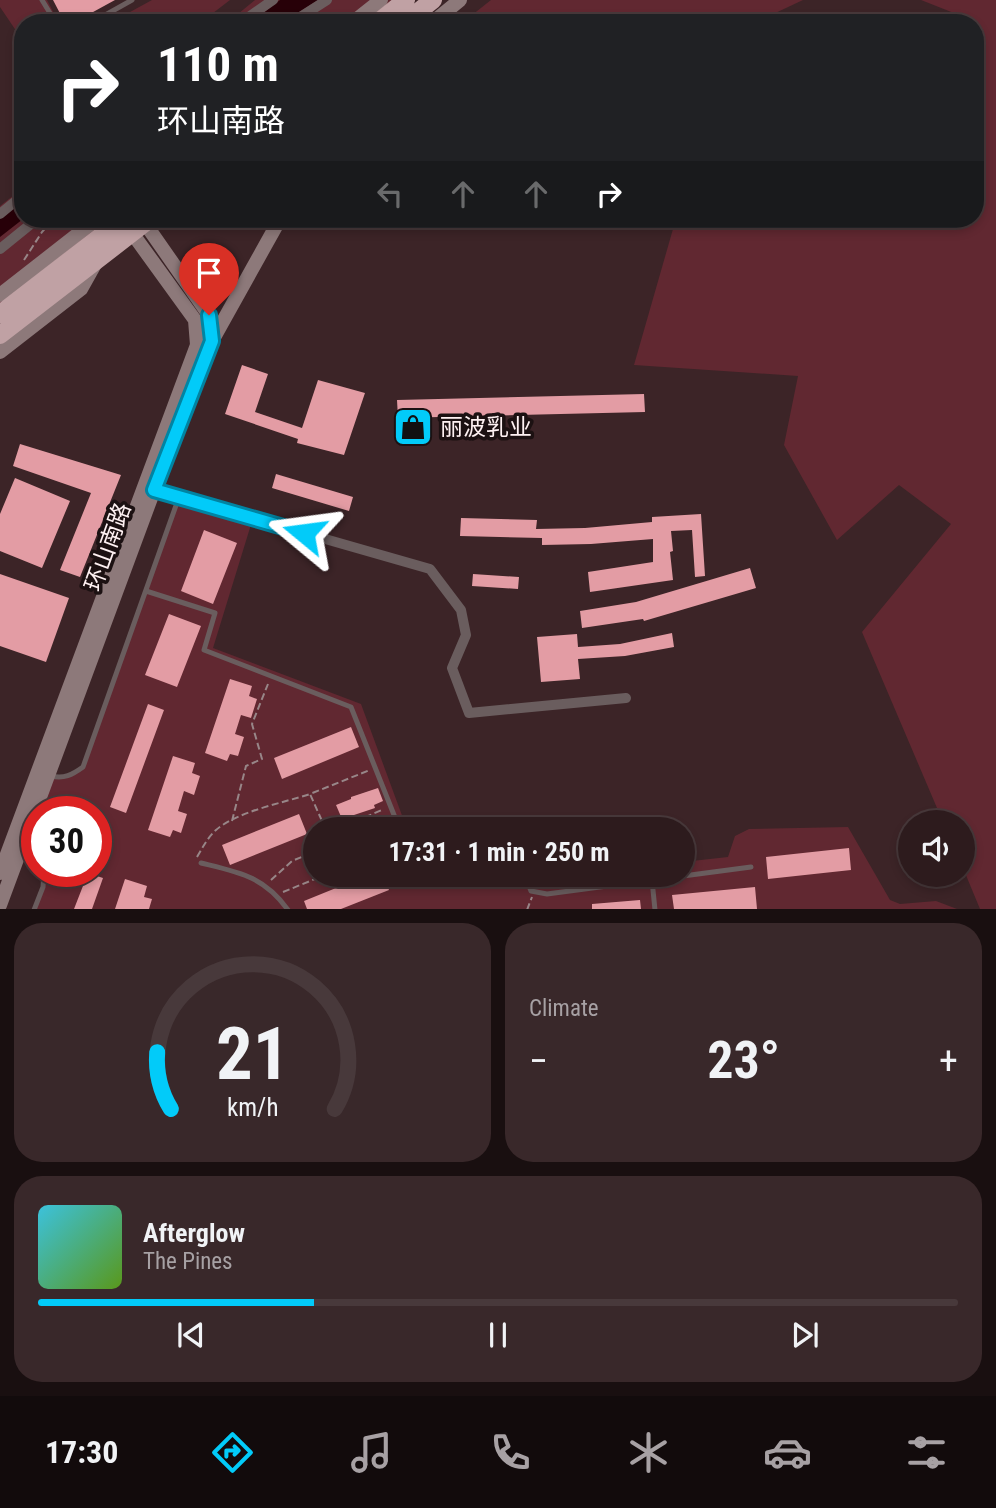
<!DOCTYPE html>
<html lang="en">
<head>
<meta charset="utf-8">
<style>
  :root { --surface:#2d1b1d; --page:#39282a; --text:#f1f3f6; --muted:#a7a1a4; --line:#48393b; --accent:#02cbf9 }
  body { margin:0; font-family:"Roboto Condensed","Noto Sans SC",sans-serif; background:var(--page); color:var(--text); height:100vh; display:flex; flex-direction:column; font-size:26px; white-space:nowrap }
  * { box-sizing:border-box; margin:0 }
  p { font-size:23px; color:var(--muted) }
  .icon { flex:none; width:38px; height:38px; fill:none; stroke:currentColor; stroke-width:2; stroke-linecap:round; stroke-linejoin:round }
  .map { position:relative; height:909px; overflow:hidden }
  .details { display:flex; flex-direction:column; gap:14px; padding:14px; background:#190f10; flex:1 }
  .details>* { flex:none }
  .top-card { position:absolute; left:14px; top:14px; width:970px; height:214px; border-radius:28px; box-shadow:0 4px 10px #0003,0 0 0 2px var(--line); background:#202124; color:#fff; overflow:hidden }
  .buttons { position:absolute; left:898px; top:810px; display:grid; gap:14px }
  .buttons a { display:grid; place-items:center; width:77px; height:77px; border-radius:50%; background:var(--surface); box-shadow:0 4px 10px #0003,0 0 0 2px var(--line); font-size:35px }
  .speed { position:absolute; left:21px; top:796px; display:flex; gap:14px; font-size:35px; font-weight:700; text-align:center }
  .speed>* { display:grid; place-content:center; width:91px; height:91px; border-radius:50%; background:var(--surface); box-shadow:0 4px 10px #0003,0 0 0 2px var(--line); line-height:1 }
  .speed .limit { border:10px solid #d22; background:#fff; color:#111 }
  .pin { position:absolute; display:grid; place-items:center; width:60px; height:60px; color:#fff; margin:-72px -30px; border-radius:50% 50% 50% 0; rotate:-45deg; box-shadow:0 0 7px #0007 }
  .pin .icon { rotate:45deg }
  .me { position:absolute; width:77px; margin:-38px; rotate:286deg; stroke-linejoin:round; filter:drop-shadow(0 0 5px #0008) }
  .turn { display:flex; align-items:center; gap:24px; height:147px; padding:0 28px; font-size:32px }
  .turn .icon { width:91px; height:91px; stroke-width:2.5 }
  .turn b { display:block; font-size:49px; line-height:60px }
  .lanes { display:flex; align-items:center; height:66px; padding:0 28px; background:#0003; justify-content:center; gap:35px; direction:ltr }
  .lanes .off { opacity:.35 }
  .big { font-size:52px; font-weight:700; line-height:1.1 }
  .details .tile { flex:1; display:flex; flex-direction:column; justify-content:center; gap:10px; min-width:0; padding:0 24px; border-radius:28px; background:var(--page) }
  .details .dial { align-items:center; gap:0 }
  .dial svg { height:182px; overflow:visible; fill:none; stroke:var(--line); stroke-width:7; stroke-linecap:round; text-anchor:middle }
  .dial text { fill:var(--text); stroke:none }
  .song { display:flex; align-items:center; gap:21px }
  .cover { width:84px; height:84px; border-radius:10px; background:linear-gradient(135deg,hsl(190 70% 55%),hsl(90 70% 35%)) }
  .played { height:7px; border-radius:4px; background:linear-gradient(90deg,var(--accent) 30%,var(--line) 30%) }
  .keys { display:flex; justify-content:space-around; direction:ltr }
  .heat { display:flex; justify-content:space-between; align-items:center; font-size:38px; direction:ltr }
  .details .tiles { flex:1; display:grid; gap:14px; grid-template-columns:1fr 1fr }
  .tile:last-child { grid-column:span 2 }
  .trip { position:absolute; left:303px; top:817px; width:392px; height:70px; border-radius:35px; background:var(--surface); box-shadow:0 4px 10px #0003,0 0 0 2px var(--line); font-weight:700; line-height:70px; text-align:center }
  .dock { display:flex; height:112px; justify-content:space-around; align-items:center; background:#120b0c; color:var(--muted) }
  .dock .icon { width:49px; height:49px }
  .dock .current { color:var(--accent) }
  .dock b { font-size:32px; color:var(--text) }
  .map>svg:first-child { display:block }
</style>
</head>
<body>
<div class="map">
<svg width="996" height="910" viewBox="0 0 996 910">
  <rect width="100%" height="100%" fill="#3c2427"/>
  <!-- green -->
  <path fill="#612831" d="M0,0h47l12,23h-36v18l-23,-34z
    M152,0h78l-30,23h-90z
    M255,0h151l-29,23h-150z
    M491,0h312l-49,23h-292z
    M921,0h75v909h-16l-17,-41 -1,-46h-19l-81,-190 89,-108 -52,-39 -62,55 -53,-95 14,-69 -164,-11 41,-143 4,-3h296v-196h-14l8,-4z
    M23,188v31h100l-123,95v-108z
    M179,497l74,21 -40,130 148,56 46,125 -92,1v45h367l1,-13 45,-5 7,-21 14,-7 99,-2 42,73 10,4 36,-3 21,8h-923l9,-22 1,-15h52v-60h-59v51l-18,-9 29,-78 10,2 25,-11z"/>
  <!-- water -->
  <path fill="#270008" d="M280,0h38l-36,23h-32z
    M23,199v20l-23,18v-20z"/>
  <!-- building -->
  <path fill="#e39ca4" d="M53,0h62l-42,23h-8z
    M242,365l26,9 -13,38 47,16 16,-48 47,13 -21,62 -47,-12 1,-4 -73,-25z
    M644,394l1,18 -247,6 -1,-18z
    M20,444l101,31 -41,102 -20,-7 31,-77 -78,-27z
    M276,474l77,23 -4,14 -77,-23z
    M15,478l55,23 -28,67 -42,-17v-37z
    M701,514l4,62 -10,1 -3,-47 -21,1 2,20 -3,1 3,28 -83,12 -2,-20 65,-10v-23l-62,5 -49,1v-7l-82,-2 1,-18 76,2 -1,9 49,-1 67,-6v-5z
    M204,530l33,13 -24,61 -32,-13z
    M750,568l6,20 -112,33 -1,-2 -61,9 -2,-17 56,-9z
    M0,574l69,24 -23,64 -46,-16z
    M473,574l46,3 -1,12 -46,-3z
    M169,614l32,12 -24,61 -32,-12z
    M672,633l2,14 -49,9 -47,3 2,20 -39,3 -4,-45 40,-3 1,13 42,-3z
    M230,679l22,7 -3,10 8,3 -6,19 -10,-3 -6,19 9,3 -6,19 -8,-2 -3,7 -22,-8z
    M148,704l16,6 -38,103 -16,-6z
    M351,727l8,20 -77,32 -8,-21z
    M173,756l22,7 -3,10 8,3 -6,19 -10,-4 -6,20 9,3 -6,19 -8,-3 -3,7 -22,-7z
    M378,788l5,13 -9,4 1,3 -33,11 -6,-14 15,-6v-2z
    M299,814l8,20 -77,31 -8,-20z
    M849,848l2,22 -83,9 -2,-22z
    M88,873l15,5 -11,31h-18z
    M368,875h15l6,15 -48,19h-34l-3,-8z
    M426,875h89v6l-88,6z
    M125,879l22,7 -3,11 8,2 -3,10h-34z
    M755,887l2,22h-83l-2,-14z
    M640,900l1,9h-49v-5z"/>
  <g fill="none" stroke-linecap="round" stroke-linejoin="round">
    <!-- path -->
    <path stroke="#988688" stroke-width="2" stroke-dasharray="7 3.5" stroke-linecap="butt" d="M24,260l18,-28 12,-13
      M232,821l14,-55 16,-7 -10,-35 16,-40
      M326,830l-16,-36 60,-24
      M336,830l48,-21
      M197,857c6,-10 11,-20 19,-27 22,-19 67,-27 94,-36
      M271,880l21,-19 19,-8 3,-4 1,-8
      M283,892l42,-17
      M527,910l5,-13"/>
    <!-- lane -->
    <path stroke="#6a5d5e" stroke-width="5" d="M42,0l14,23
      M91,23l41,-23
      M146,591l69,22 -11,37 147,57 49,123
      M51,776c13,3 21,-1 32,-9l96,-270
      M21,855l16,8
      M201,863c37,9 63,13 87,47
      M525,875l6,16 16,3 204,-27
      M652,880l3,30
      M34,910l9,-23 1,-15"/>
    <!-- street -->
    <path stroke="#6a5d5e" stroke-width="10" d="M240,23l33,-23
      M291,23l36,-23
      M0,214l23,-19
      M0,249l37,-30
      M154,490l276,79 31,41 5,25 -14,33 17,45 157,-15"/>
    <!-- secondary -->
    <path stroke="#8d797a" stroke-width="14" d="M352,23l29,-23
      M432,23l28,-23
      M0,295l97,-76
      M212,341l68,-122
      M0,352l81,-63 14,-25
      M0,873l197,-528 -2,-25 -68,-94
      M0,905l154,-415 58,-149 -3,-26 -67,-96"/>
    <!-- highway -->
    <path stroke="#c0a1a4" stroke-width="18" d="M377,23l29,-23
      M404,23l29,-23
      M0,314l123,-95
      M0,335l150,-116"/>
  </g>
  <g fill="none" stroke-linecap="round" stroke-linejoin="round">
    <!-- route casing -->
    <g stroke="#0184a2" stroke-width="18">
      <path id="route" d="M209,315l3,26 -58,149 150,43"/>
    </g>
    <!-- route -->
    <use href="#route" stroke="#02cbf9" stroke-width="12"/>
  </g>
  <!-- icons -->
  <defs>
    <g id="shop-square" transform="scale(2.0125)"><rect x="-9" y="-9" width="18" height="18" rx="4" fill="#02cbf9" stroke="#1c1112"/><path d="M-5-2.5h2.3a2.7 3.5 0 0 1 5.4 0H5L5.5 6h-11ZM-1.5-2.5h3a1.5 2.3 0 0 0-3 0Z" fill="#111"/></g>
  </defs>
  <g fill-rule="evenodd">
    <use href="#shop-square" x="413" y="427"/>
  </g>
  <g text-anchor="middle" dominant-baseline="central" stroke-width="7" stroke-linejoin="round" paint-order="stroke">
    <!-- poi labels -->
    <g font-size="23" fill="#fef1f2" stroke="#1c1112" text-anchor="start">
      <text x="440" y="427">丽波乳业</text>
    </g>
    <!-- street labels -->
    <g font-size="23" fill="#fef1f2" stroke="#1c1112">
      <text transform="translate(108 547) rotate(-70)">环山南路</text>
    </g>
  </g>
</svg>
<div class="buttons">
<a><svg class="icon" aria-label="sound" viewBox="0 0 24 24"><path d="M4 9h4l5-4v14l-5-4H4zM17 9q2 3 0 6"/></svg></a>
</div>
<div class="speed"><div class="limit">30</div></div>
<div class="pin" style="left:209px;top:315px;background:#d93025"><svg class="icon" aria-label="arrive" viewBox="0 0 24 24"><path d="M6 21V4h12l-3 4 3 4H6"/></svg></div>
<svg class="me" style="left:304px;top:533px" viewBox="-20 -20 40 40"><path d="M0-17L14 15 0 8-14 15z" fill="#02cbf9" stroke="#fff" stroke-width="4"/></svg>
<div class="trip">17:31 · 1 min · 250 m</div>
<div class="top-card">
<div class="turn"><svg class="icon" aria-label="right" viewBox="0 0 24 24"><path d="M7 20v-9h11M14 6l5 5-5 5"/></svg><div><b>110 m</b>环山南路</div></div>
<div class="lanes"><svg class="icon off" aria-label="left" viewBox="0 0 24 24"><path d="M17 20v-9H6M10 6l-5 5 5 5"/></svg><svg class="icon off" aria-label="ahead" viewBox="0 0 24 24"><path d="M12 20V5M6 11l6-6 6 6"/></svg><svg class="icon off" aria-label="ahead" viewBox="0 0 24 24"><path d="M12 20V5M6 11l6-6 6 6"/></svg><svg class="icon" aria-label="right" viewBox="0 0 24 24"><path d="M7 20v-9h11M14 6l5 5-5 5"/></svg></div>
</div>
</div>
<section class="details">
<div class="tiles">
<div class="tile dial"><svg viewBox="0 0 100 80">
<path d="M14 69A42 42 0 1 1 86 69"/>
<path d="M14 69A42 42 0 0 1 8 44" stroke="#02cbf9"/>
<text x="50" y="56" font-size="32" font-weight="700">21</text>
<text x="50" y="72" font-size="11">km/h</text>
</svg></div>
<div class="tile"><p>Climate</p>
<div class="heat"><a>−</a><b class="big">23°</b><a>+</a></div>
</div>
<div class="tile">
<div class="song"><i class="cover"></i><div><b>Afterglow</b><p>The Pines</p></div></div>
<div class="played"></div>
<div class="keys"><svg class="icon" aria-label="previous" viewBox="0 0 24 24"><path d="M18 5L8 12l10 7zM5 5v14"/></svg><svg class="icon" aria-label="pause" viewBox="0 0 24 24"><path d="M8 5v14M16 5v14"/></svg><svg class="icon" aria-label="next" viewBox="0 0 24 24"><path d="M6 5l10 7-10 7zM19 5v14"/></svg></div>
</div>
</div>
</section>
<nav class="dock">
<b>17:30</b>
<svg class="icon current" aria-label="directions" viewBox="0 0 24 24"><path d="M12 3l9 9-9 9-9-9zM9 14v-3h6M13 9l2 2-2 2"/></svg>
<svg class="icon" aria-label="music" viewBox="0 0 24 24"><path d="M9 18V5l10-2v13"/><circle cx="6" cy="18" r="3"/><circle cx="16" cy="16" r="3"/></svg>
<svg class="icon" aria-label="phone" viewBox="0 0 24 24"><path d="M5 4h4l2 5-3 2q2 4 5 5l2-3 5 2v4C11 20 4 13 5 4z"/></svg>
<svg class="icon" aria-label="climate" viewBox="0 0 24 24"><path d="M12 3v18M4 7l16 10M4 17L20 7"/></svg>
<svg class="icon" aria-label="car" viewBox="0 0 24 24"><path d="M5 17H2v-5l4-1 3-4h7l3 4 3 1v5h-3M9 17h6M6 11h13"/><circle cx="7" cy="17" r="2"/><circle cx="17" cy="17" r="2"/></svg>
<svg class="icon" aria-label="filters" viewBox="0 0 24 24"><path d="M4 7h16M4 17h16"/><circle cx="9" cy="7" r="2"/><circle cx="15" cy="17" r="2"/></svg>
</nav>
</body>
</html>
